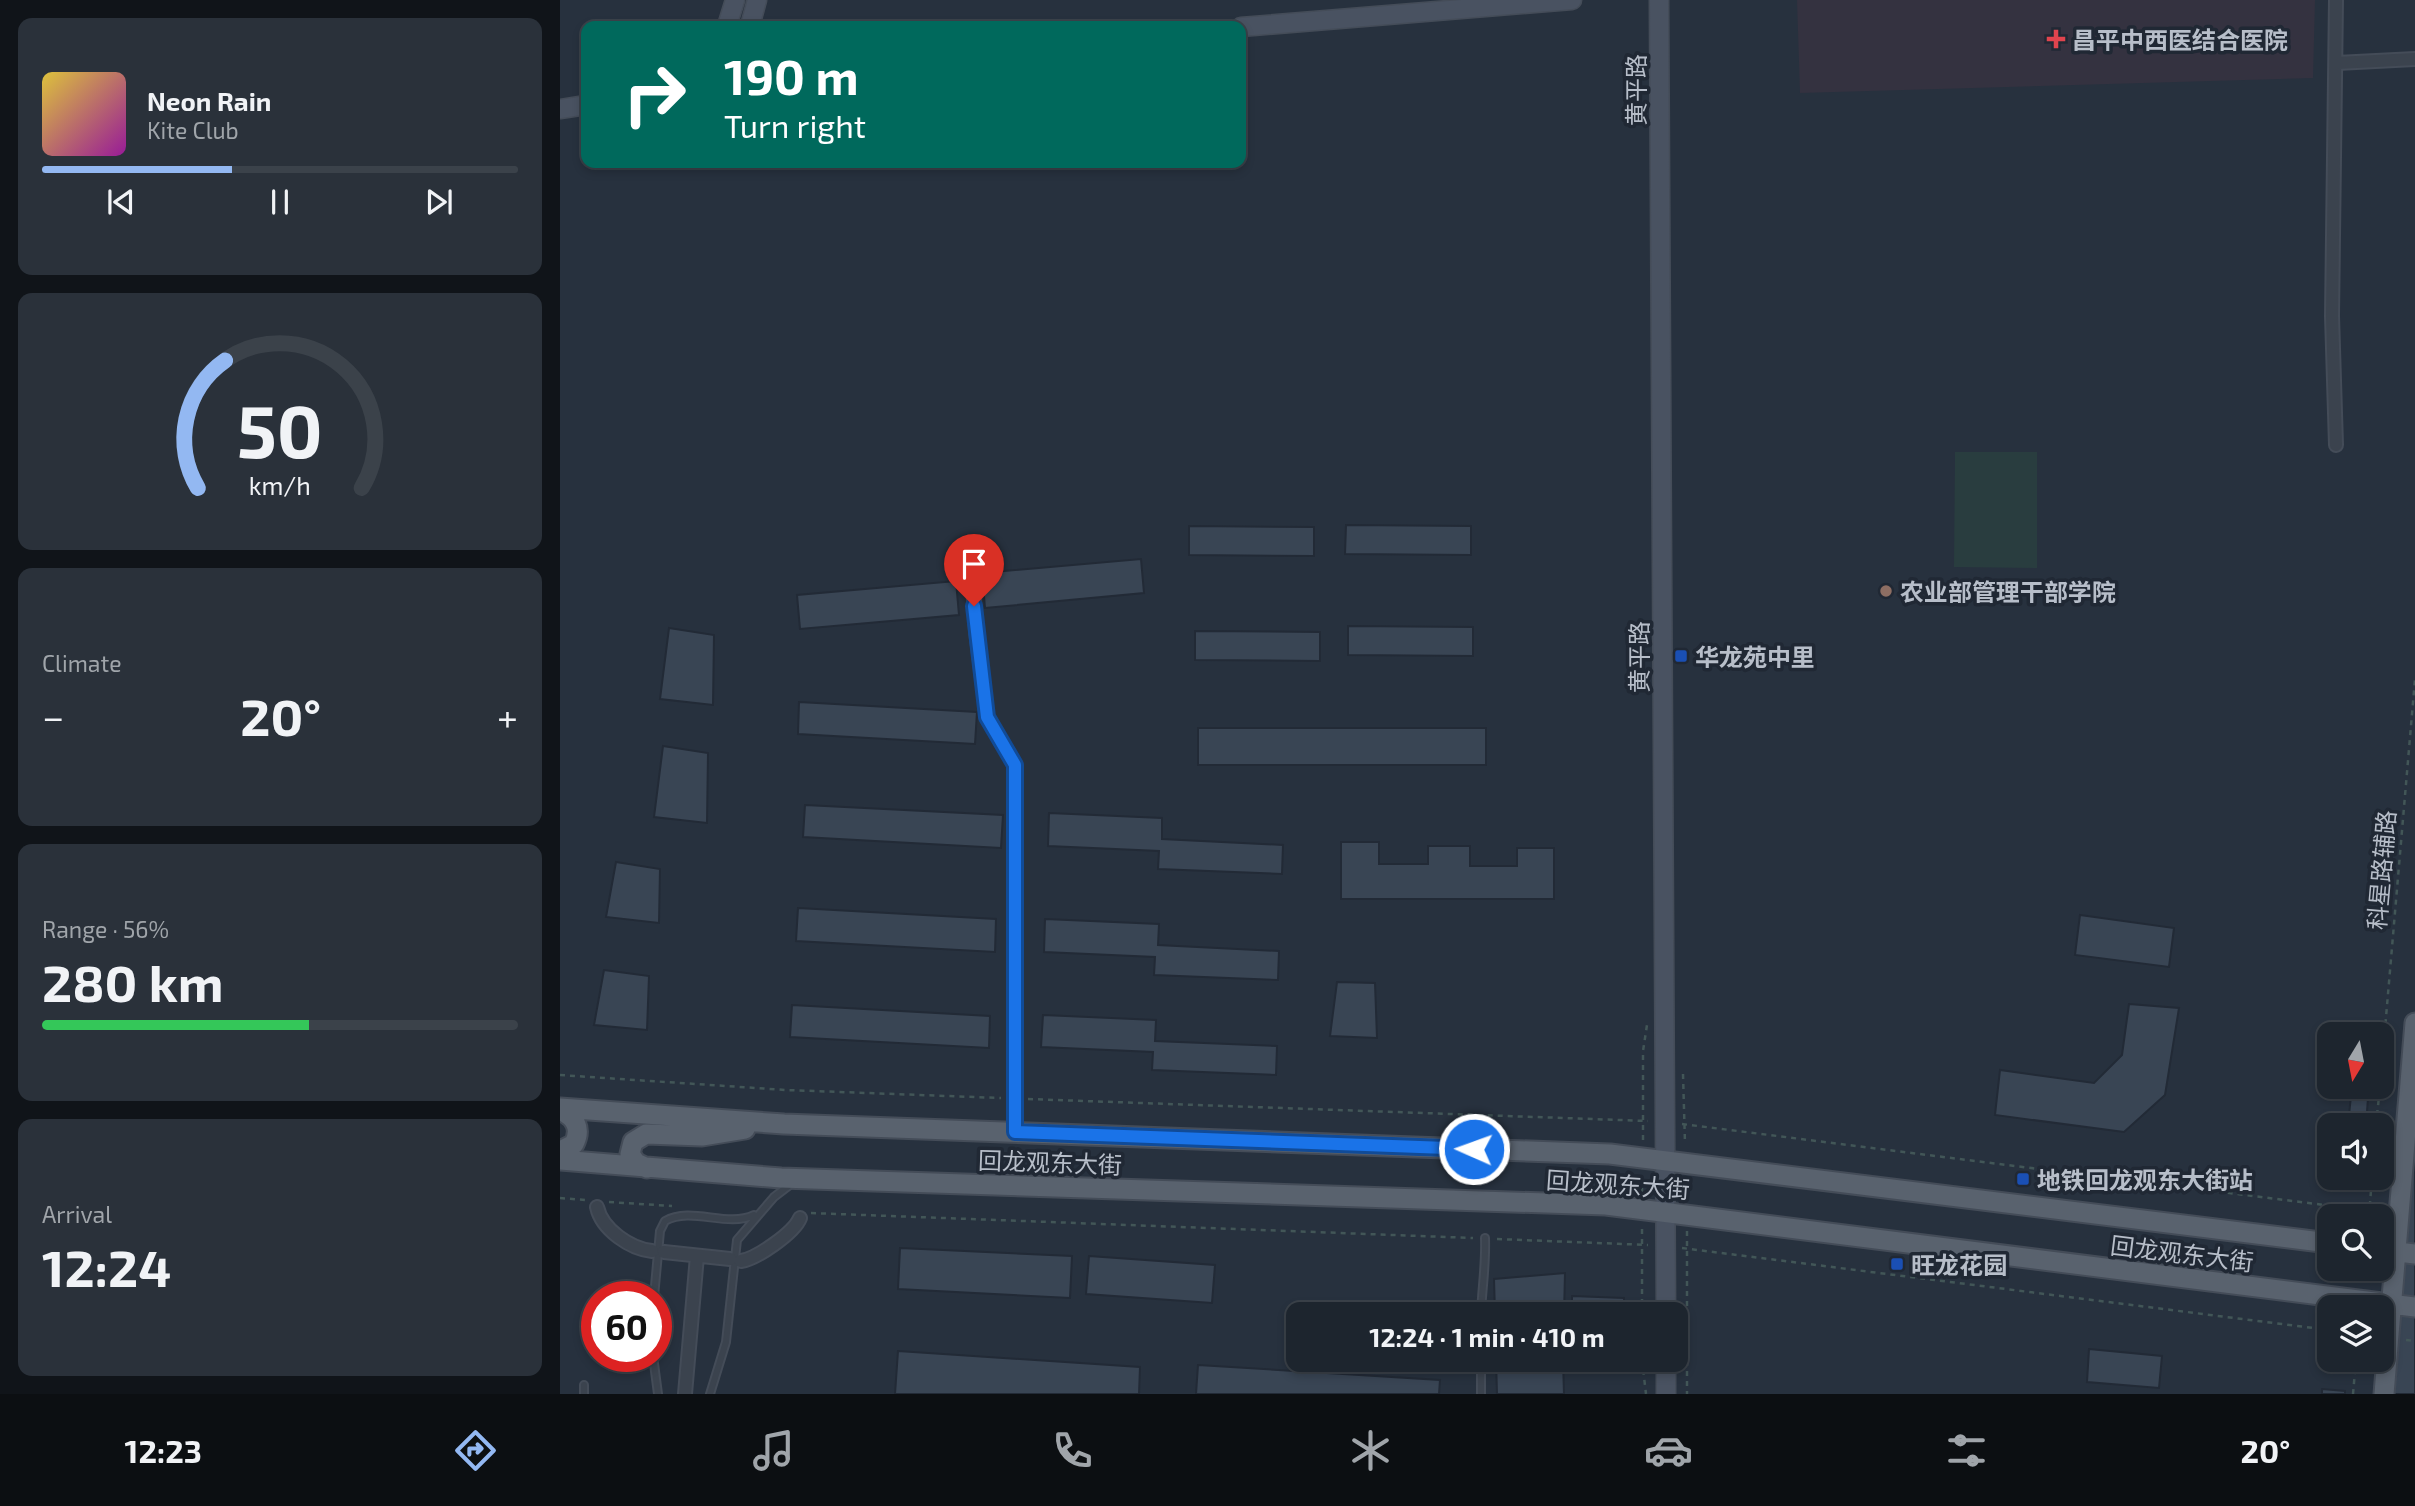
<!DOCTYPE html>
<html lang="en">
<head>
<meta charset="utf-8">
<style>
  :root { --surface:#1d252e; --page:#2a313a; --text:#f1f3f6; --muted:#a0a5aa; --line:#3b424a; --accent:#93b8f2 }
  body { margin:0; font-family:"Exo 2","Noto Sans SC",sans-serif; background:var(--page); color:var(--text); height:100vh; display:flex; flex-direction:column; font-size:26px; white-space:nowrap }
  * { box-sizing:border-box; margin:0 }
  p { font-size:23px; color:var(--muted) }
  .icon { flex:none; width:38px; height:38px; fill:none; stroke:currentColor; stroke-width:2; stroke-linecap:round; stroke-linejoin:round }
  .map { position:relative; flex:1; overflow:hidden }
  .details { display:flex; flex-direction:column; gap:18px; padding:18px; background:#101419; width:560px }
  .details>* { flex:none }
  .hud { position:absolute; left:21px; top:21px; width:665px; height:147px; border-radius:14px; box-shadow:0 4px 10px #0003,0 0 0 2px var(--line); background:#00695c; color:#fff; overflow:hidden }
  .needle { width:46px; rotate:190deg }
  .buttons { position:absolute; left:1757px; top:1022px; display:grid; gap:14px }
  .buttons a { display:grid; place-items:center; width:77px; height:77px; border-radius:14px; background:var(--surface); box-shadow:0 4px 10px #0003,0 0 0 2px var(--line); font-size:35px }
  .speed { position:absolute; left:21px; top:1281px; display:flex; gap:14px; font-size:35px; font-weight:700; text-align:center }
  .speed>* { display:grid; place-content:center; width:91px; height:91px; border-radius:50%; background:var(--surface); box-shadow:0 4px 10px #0003,0 0 0 2px var(--line); line-height:1 }
  .speed .limit { border:10px solid #d22; background:#fff; color:#111 }
  .pin { position:absolute; display:grid; place-items:center; width:60px; height:60px; color:#fff; margin:-72px -30px; border-radius:50% 50% 50% 0; rotate:-45deg; box-shadow:0 0 7px #0007 }
  .pin .icon { rotate:45deg }
  .me { position:absolute; width:77px; margin:-38px; rotate:272deg; stroke-linejoin:round; filter:drop-shadow(0 0 5px #0008) }
  .turn { display:flex; align-items:center; gap:24px; height:147px; padding:0 28px; font-size:32px }
  .turn .icon { width:91px; height:91px; stroke-width:2.5 }
  .turn b { display:block; font-size:49px; line-height:60px }
  .big { font-size:52px; font-weight:700; line-height:1.1 }
  .details .card { flex:1; display:flex; flex-direction:column; justify-content:center; gap:10px; min-width:0; padding:0 24px; border-radius:14px; background:var(--page) }
  .details .dial { align-items:center; gap:0 }
  .dial svg { height:182px; overflow:visible; fill:none; stroke:var(--line); stroke-width:7; stroke-linecap:round; text-anchor:middle }
  .dial text { fill:var(--text); stroke:none }
  .song { display:flex; align-items:center; gap:21px }
  .cover { width:84px; height:84px; border-radius:10px; background:linear-gradient(135deg,hsl(50 70% 55%),hsl(300 70% 35%)) }
  .played { height:7px; border-radius:4px; background:linear-gradient(90deg,var(--accent) 40%,var(--line) 40%) }
  .keys { display:flex; justify-content:space-around; direction:ltr }
  .heat { display:flex; justify-content:space-between; align-items:center; font-size:38px; direction:ltr }
  .charge { height:10px; border-radius:5px; background:linear-gradient(90deg,#34c759 56%,var(--line) 0) }
  .trip { position:absolute; left:726px; top:1302px; width:402px; height:70px; border-radius:14px; background:var(--surface); box-shadow:0 4px 10px #0003,0 0 0 2px var(--line); font-weight:700; line-height:70px; text-align:center }
  .tabs { display:flex; height:112px; justify-content:space-around; align-items:center; background:#0c0f12; color:var(--muted) }
  .tabs .icon { width:49px; height:49px }
  .tabs .on { color:var(--accent) }
  .tabs b { font-size:32px; color:var(--text) }
  main { display:flex; flex:1; min-height:0 }
  .map>svg:first-child { display:block }
</style>
</head>
<body>
<main>
<section class="details">
<div class="card">
<div class="song"><i class="cover"></i><div><b>Neon Rain</b><p>Kite Club</p></div></div>
<div class="played"></div>
<div class="keys"><svg class="icon" aria-label="previous" viewBox="0 0 24 24"><path d="M18 5L8 12l10 7zM5 5v14"/></svg><svg class="icon" aria-label="pause" viewBox="0 0 24 24"><path d="M8 5v14M16 5v14"/></svg><svg class="icon" aria-label="next" viewBox="0 0 24 24"><path d="M6 5l10 7-10 7zM19 5v14"/></svg></div>
</div>
<div class="card dial"><svg viewBox="0 0 100 80">
<path d="M14 69A42 42 0 1 1 86 69"/>
<path d="M14 69A42 42 0 0 1 26 13" stroke="#93b8f2"/>
<text x="50" y="56" font-size="32" font-weight="700">50</text>
<text x="50" y="72" font-size="11">km/h</text>
</svg></div>
<div class="card"><p>Climate</p>
<div class="heat"><a>−</a><b class="big">20°</b><a>+</a></div>
</div>
<div class="card"><p>Range · 56%</p><b class="big">280 km</b><div class="charge"></div></div>
<div class="card"><p>Arrival</p><b class="big">12:24</b></div>
</section>
<div class="map">
<svg width="1855" height="1394" viewBox="0 0 1855 1394">
  <rect width="100%" height="100%" fill="#27313e"/>
  <!-- medical -->
  <path fill="#343240" d="M1237,0h518l-2,78 -513,15z"/>
  <!-- green -->
  <path fill="#293d3f" d="M1395,452h82v116l-83,-1z"/>
  <!-- building -->
  <path fill="#394554" stroke="#222a36" stroke-width="2" d="M786,525l125,1v29l-126,-1z
    M629,526l125,1v29l-125,-1z
    M581,559l3,34 -159,15 -3,-35z
    M396,581l3,34 -159,14 -3,-34z
    M788,626l125,1v29l-125,-1z
    M109,628l45,7 -1,70 -53,-6z
    M635,631l125,1v29l-125,-1z
    M239,702l178,10 -2,32 -177,-10z
    M638,728h288v37h-288z
    M103,746l45,7 -1,70 -53,-6z
    M245,805l198,10 -2,33 -198,-11z
    M489,813l113,5v21l121,6 -1,29 -124,-5 1,-18 -111,-5z
    M781,842h38v22h49v-18h42v20h47v-18h37v51h-213z
    M56,862l44,7 -1,54 -53,-6z
    M238,908l198,11 -1,33 -199,-11z
    M1520,915l94,13 -5,39 -94,-12z
    M485,919l114,5 -1,21 121,6 -1,29 -124,-5 1,-18 -111,-5z
    M44,970l45,6 -2,54 -53,-5z
    M777,982l38,1 2,55 -47,-2z
    M1569,1004l50,4 -14,87 -41,37 -129,-17 5,-45 94,13 28,-28z
    M232,1005l198,11 -1,32 -199,-11z
    M483,1015l113,5 -1,21 122,5 -1,29 -124,-5 1,-18 -112,-5z
    M1791,1096l17,2 -2,27h-18z
    M1855,1133v261h-40z
    M340,1248l172,8 -2,42 -172,-9z
    M529,1256l126,9 -3,38 -126,-9z
    M1005,1273l-1,41h-69l-1,-35z
    M1012,1296l52,2v16h-52z
    M1529,1349l73,7 -3,32 -72,-6z
    M338,1351l242,16 -1,27h-244z
    M936,1360h67l1,34h-67z
    M1011,1360h53v13l-53,-2z
    M638,1365l242,15 -1,14h-243z
    M1762,1389l23,2v3h-23z"/>
  <g fill="none" stroke-linecap="round" stroke-linejoin="round">
    <!-- lane casing -->
    <g stroke="#444c58" stroke-width="10">
      <path id="lane" d="M94,1297l6,-66 5,-10c27,-15 61,7 89,-6
        M921,1314c1,-26 5,-49 4,-76
        M93,1356l5,38
        M24,1394v-9
        M150,1394l16,-52 11,-102 37,-43 17,-13
        M921,1394v-34"/>
    </g>
    <!-- street casing -->
    <g stroke="#444c58" stroke-width="16">
      <path id="street" d="M1776,0l-4,316 4,129
        M1777,63l78,-4
        M411,554l5,77 11,86 28,48v367
        M37,1207c5,23 34,42 55,44
        M104,1252l66,7
        M181,1261c15,-2 53,-28 59,-43
        M125,1394l12,-138"/>
    </g>
    <!-- secondary casing -->
    <g stroke="#444c58" stroke-width="21">
      <path id="secondary" d="M1099,0l7,1314
        M167,26l8,-26
        M190,26l7,-26
        M681,27l331,-27
        M0,109l26,-4
        M1106,1360v34"/>
    </g>
    <!-- primary casing -->
    <g stroke="#444c58" stroke-width="23">
      <path id="primary" d="M0,1108l224,16 826,30 719,89
        M0,1110c15,7 22,18 14,34l-14,7
        M0,1160l221,18 825,27 809,102
        M87,1168l-11,-5 -6,-9 3,-12 13,-8 56,2 43,-7
        M1822,1250l33,4
        M1824,1394l31,-371"/>
    </g>
    <!-- path -->
    <path stroke="#425657" stroke-width="2.5" stroke-dasharray="5 5" stroke-linecap="butt" d="M1822,1064l33,-385
      M1123,1074l2,70
      M0,1075l226,15 215,8
      M468,1099l620,22
      M1122,1124l698,88
      M1816,1125l4,-38
      M1083,1140v-89l4,-26
      M1126,1182v15
      M1082,1193v-18
      M0,1198l25,2
      M49,1202l63,4
      M251,1213l662,25
      M1809,1216l3,-38
      M1127,1231v163
      M937,1239l151,6
      M1122,1248l647,82
      M1803,1283l1,-14
      M1082,1314v-87
      M1846,1340l9,1
      M1082,1360l4,34
      M1793,1394l3,-34"/>
    <!-- lane -->
    <use href="#lane" stroke="#3b434e" stroke-width="6"/>
    <!-- street -->
    <use href="#street" stroke="#3b434e" stroke-width="12"/>
    <!-- secondary -->
    <use href="#secondary" stroke="#495261" stroke-width="18"/>
    <!-- primary -->
    <use href="#primary" stroke="#59626e" stroke-width="19"/>
  </g>
  <g fill="none" stroke-linecap="round" stroke-linejoin="round">
    <!-- route casing -->
    <g stroke="#114b97" stroke-width="18">
      <path id="route" d="M414,606l13,111 28,48v367l459,17"/>
    </g>
    <!-- route -->
    <use href="#route" stroke="#1a73e8" stroke-width="12"/>
  </g>
  <!-- markers -->
  <path fill="#e0444e" stroke="#202834" stroke-width="2.5" d="M1492.5 28.5h7v7h7v7h-7v7h-7v-7h-7v-7h7z"/>
  <circle fill="#8d6e63" stroke="#202834" stroke-width="2.5" cx="1326" cy="591" r="7"/>
  <g fill="#1a4fb4" stroke="#202834" stroke-width="2.5">
    <rect x="1114" y="649" width="14" height="14" rx="3.5"/>
    <rect x="1456" y="1172" width="14" height="14" rx="3.5"/>
    <rect x="1330" y="1257" width="14" height="14" rx="3.5"/>
  </g>
  <g text-anchor="middle" dominant-baseline="central" stroke-width="7" stroke-linejoin="round" paint-order="stroke">
    <!-- poi labels -->
    <g font-size="24" font-weight="bold" fill="#b7bec9" stroke="#202834" text-anchor="start">
      <text x="1512" y="39">昌平中西医结合医院</text>
      <text x="1340" y="591">农业部管理干部学院</text>
      <text x="1135" y="656">华龙苑中里</text>
      <text x="1477" y="1179">地铁回龙观东大街站</text>
      <text x="1351" y="1264">旺龙花园</text>
    </g>
    <!-- street labels -->
    <g font-size="24" fill="#b7bec9" stroke="#202834">
      <text transform="translate(1075 90) rotate(-90)">黄平路</text>
      <text transform="translate(1078 657) rotate(-90)">黄平路</text>
      <text transform="translate(1821 870) rotate(-85)">科星路辅路</text>
      <text transform="translate(490 1162) rotate(2)">回龙观东大街</text>
      <text transform="translate(1058 1184) rotate(4)">回龙观东大街</text>
      <text transform="translate(1622 1253) rotate(7)">回龙观东大街</text>
    </g>
  </g>
</svg>
<div class="buttons">
<a><svg class="needle" viewBox="-14 -14 28 28"><path d="M0-13l5 13h-10z" fill="#e53935"/><path d="M0 13l5-13h-10z" fill="#a0a5aa"/></svg></a>
<a><svg class="icon" aria-label="sound" viewBox="0 0 24 24"><path d="M4 9h4l5-4v14l-5-4H4zM17 9q2 3 0 6"/></svg></a>
<a><svg class="icon" aria-label="search" viewBox="0 0 24 24"><circle cx="10" cy="10" r="6"/><path d="M15 15l6 6"/></svg></a>
<a><svg class="icon" aria-label="layers" viewBox="0 0 24 24"><path d="M12 4l9 5-9 5-9-5zM3 14l9 5 9-5"/></svg></a>
</div>
<div class="speed"><div class="limit">60</div></div>
<div class="pin" style="left:414px;top:606px;background:#d93025"><svg class="icon" aria-label="arrive" viewBox="0 0 24 24"><path d="M6 21V4h12l-3 4 3 4H6"/></svg></div>
<svg class="me" style="left:914px;top:1149px" viewBox="-20 -20 40 40"><circle r="17" fill="#1a73e8" stroke="#fff" stroke-width="3"/><path d="M0-11L8 9 0 5-8 9z" fill="#fff"/></svg>
<div class="trip">12:24 · 1 min · 410 m</div>
<div class="hud">
<div class="turn"><svg class="icon" aria-label="right" viewBox="0 0 24 24"><path d="M7 20v-9h11M14 6l5 5-5 5"/></svg><div><b>190 m</b>Turn right</div></div>
</div>
</div>
</main>
<nav class="tabs">
<b>12:23</b>
<svg class="icon on" aria-label="directions" viewBox="0 0 24 24"><path d="M12 3l9 9-9 9-9-9zM9 14v-3h6M13 9l2 2-2 2"/></svg>
<svg class="icon" aria-label="music" viewBox="0 0 24 24"><path d="M9 18V5l10-2v13"/><circle cx="6" cy="18" r="3"/><circle cx="16" cy="16" r="3"/></svg>
<svg class="icon" aria-label="phone" viewBox="0 0 24 24"><path d="M5 4h4l2 5-3 2q2 4 5 5l2-3 5 2v4C11 20 4 13 5 4z"/></svg>
<svg class="icon" aria-label="climate" viewBox="0 0 24 24"><path d="M12 3v18M4 7l16 10M4 17L20 7"/></svg>
<svg class="icon" aria-label="car" viewBox="0 0 24 24"><path d="M5 17H2v-5l4-1 3-4h7l3 4 3 1v5h-3M9 17h6M6 11h13"/><circle cx="7" cy="17" r="2"/><circle cx="17" cy="17" r="2"/></svg>
<svg class="icon" aria-label="filters" viewBox="0 0 24 24"><path d="M4 7h16M4 17h16"/><circle cx="9" cy="7" r="2"/><circle cx="15" cy="17" r="2"/></svg>
<b>20°</b>
</nav>
</body>
</html>
